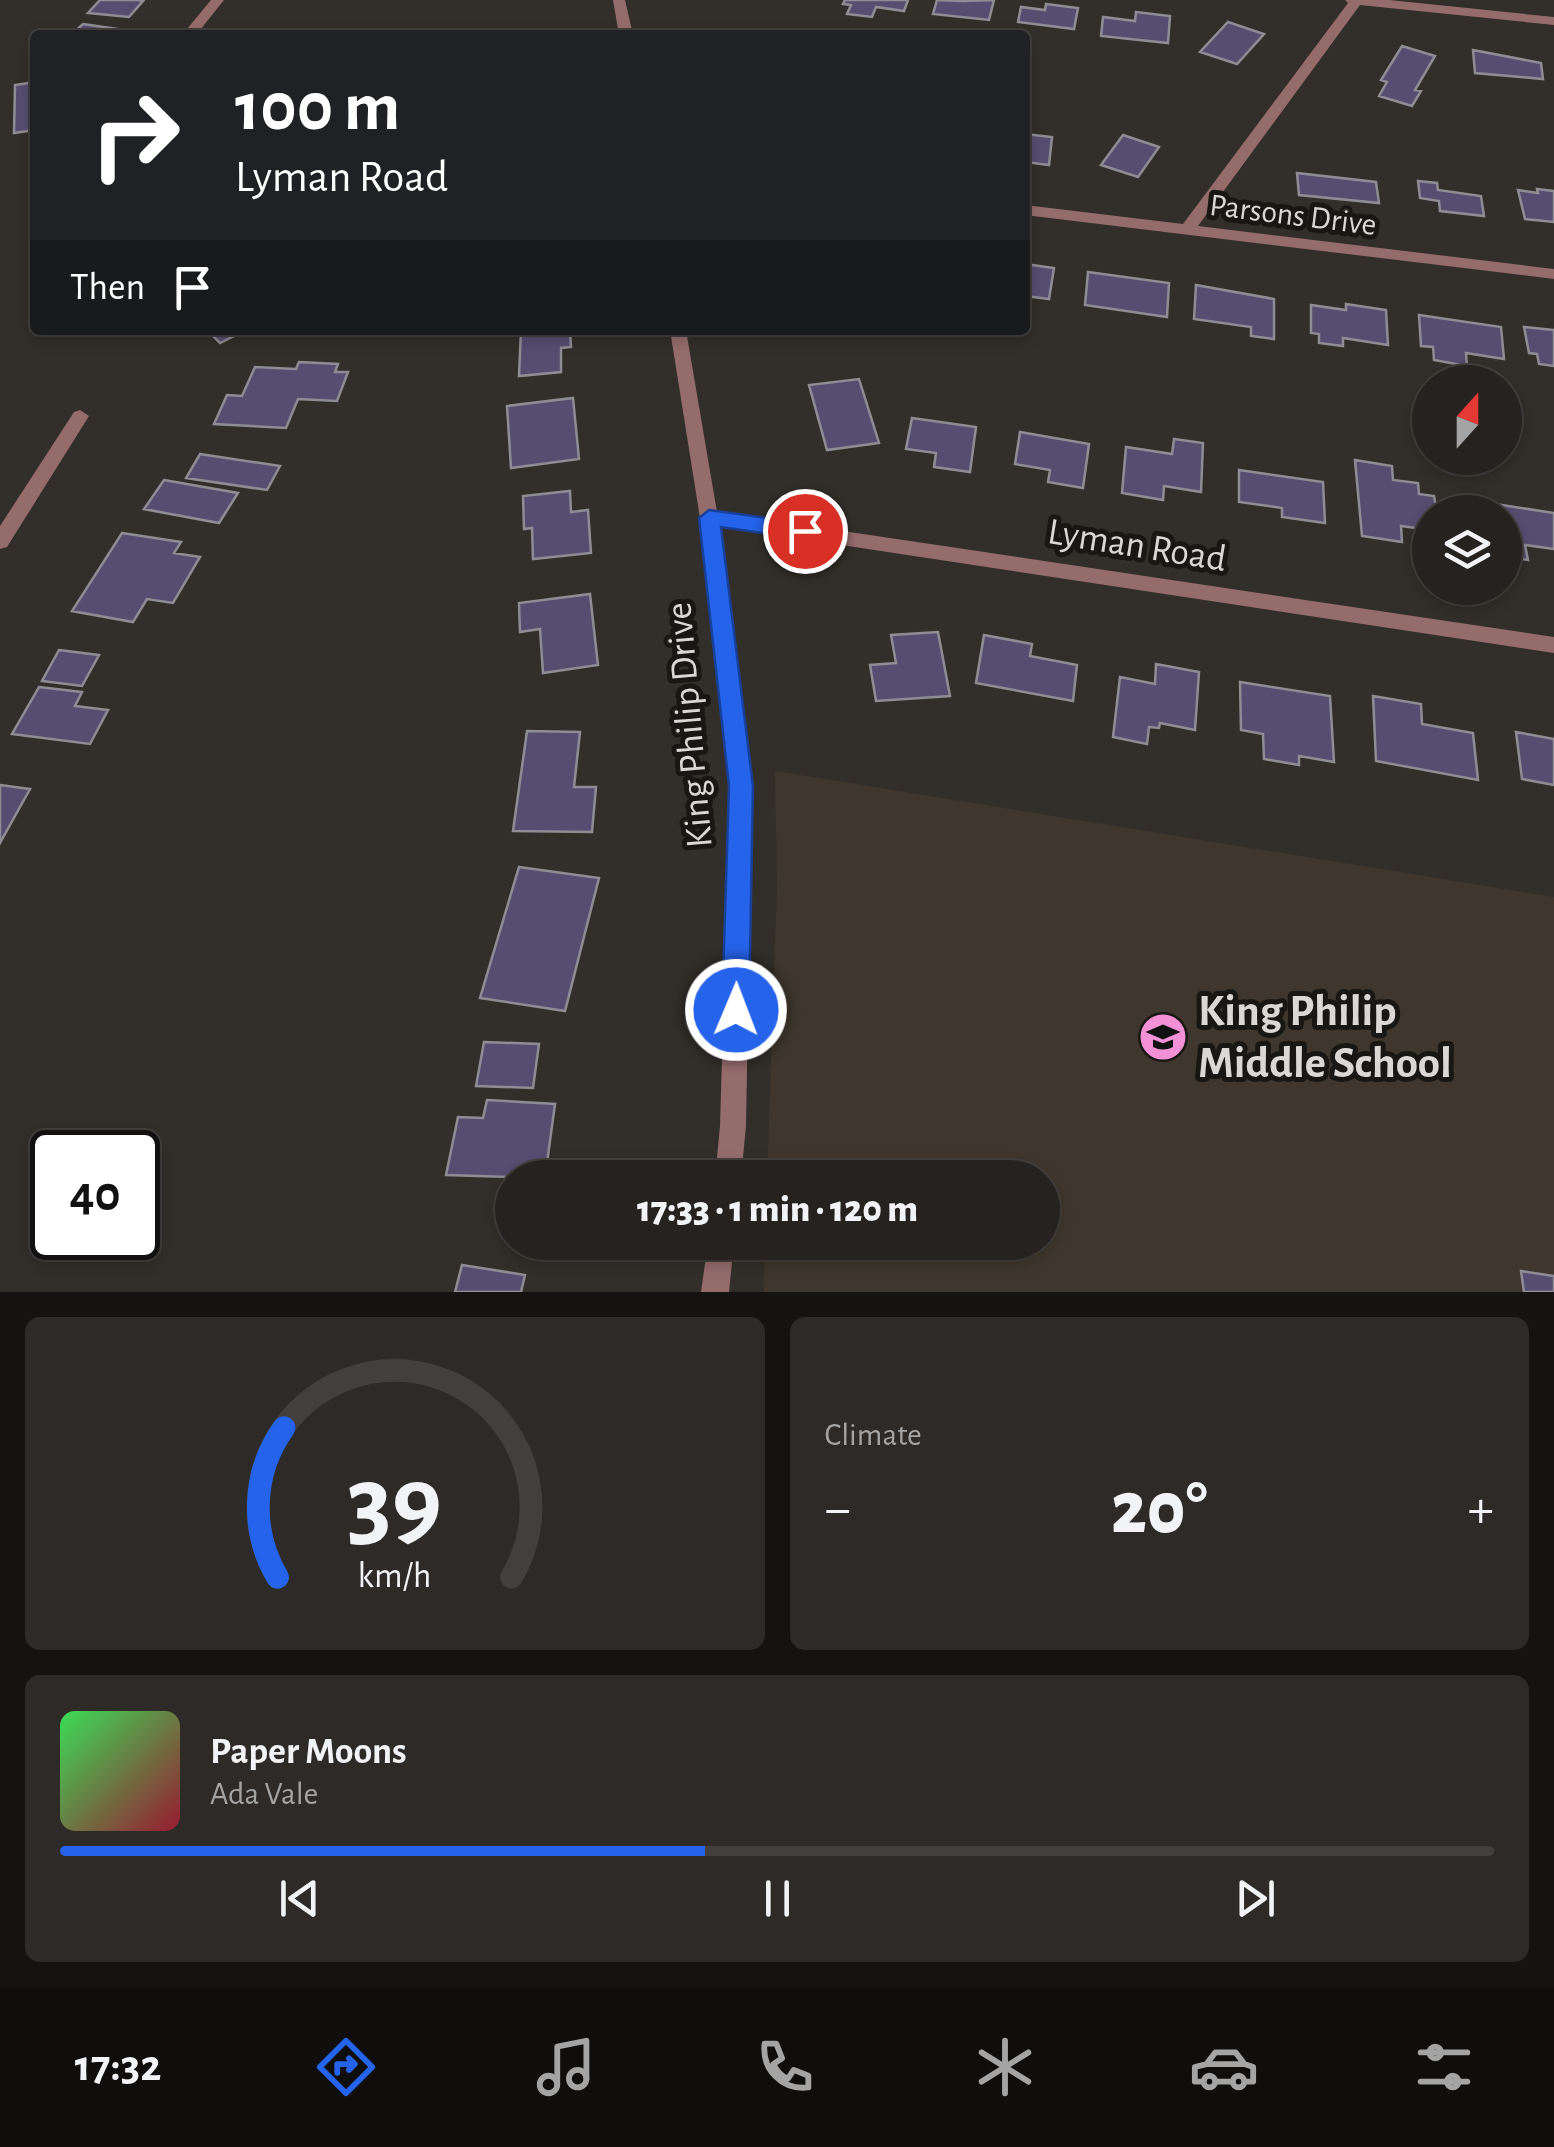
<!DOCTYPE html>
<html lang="en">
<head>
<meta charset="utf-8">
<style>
  :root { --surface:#26221f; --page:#2e2a28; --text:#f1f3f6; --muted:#a4a4a4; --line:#423f3d; --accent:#2563eb }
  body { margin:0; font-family:"Alegreya Sans",sans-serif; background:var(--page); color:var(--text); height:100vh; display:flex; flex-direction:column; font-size:38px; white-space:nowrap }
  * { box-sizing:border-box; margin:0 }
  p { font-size:32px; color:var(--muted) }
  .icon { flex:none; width:55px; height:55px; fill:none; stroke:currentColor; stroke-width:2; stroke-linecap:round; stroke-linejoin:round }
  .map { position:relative; height:1292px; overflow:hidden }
  .side { display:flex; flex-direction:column; gap:25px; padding:25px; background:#151311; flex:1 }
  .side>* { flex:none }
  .banner { position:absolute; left:30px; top:30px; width:1000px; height:305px; border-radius:10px; box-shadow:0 5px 15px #0003,0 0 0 2px var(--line); background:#202124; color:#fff; overflow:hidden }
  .needle { width:65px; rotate:21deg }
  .buttons { position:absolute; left:1412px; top:365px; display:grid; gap:20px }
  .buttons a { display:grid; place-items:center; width:110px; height:110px; border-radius:50%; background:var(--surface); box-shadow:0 5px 15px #0003,0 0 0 2px var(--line); font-size:50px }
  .speed { position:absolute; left:30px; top:1130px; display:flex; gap:20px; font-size:50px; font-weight:700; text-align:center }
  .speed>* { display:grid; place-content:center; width:130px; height:130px; border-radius:50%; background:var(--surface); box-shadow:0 5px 15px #0003,0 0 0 2px var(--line); line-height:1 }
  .speed .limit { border:5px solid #111; border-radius:15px; background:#fff; color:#111 }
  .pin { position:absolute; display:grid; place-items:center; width:85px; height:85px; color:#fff; margin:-42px; border:5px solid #fff; border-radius:50%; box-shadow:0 2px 10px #0007 }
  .me { position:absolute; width:110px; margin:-55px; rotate:1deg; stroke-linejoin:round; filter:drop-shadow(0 0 8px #0008) }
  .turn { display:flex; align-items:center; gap:35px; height:210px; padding:0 40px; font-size:45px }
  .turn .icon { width:130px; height:130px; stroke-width:2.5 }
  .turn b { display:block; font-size:70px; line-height:85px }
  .then { display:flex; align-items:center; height:95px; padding:0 40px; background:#0003; gap:20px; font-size:38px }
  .big { font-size:75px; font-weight:800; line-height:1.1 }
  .side .tile { flex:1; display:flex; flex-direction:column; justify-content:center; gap:15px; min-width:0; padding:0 35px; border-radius:15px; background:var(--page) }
  .side .dial { align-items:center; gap:0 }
  .dial svg { height:260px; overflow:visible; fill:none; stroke:var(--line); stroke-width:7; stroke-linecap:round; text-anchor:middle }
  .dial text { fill:var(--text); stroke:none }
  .song { display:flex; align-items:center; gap:30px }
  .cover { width:120px; height:120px; border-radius:15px; background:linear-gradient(135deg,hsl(130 70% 55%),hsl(350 70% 35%)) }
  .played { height:10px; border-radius:5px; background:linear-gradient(90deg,var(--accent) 45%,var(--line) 45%) }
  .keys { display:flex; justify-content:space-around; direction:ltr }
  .heat { display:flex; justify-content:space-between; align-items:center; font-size:55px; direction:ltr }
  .side .tiles { flex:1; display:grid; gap:25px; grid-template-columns:1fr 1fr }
  .tile:last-child { grid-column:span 2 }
  .trip { position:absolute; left:495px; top:1160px; width:565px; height:100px; border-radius:50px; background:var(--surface); box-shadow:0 5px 15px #0003,0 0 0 2px var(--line); font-weight:800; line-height:100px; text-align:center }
  .menu { display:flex; height:160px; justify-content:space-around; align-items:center; background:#0f0e0c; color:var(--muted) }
  .menu .icon { width:70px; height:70px }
  .menu .selected { color:var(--accent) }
  .menu b { font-size:45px; color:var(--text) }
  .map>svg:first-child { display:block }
</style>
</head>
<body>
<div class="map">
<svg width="1554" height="1292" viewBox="0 0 1554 1292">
  <rect width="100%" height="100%" fill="#322e29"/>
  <!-- built -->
  <path fill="#3f372d" d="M775,771l779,126v395h-790l1,-49 277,-1v-64l-275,-1 10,-289z"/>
  <!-- building -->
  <path fill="#554e70" stroke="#8e8d94" stroke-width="2.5" d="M100,0h38l5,1 -14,16 -41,-4z
    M845,0h63l-4,11 -28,-4 -4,10 -25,-3 4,-9 -8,-1z
    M937,0l26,1 31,-1 -5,20 -56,-6z
    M1046,4l32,4 -4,21 -56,-7 3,-15 24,3z
    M1136,12l34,4 -2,27 -67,-7 2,-19 32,4z
    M1228,22l36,12 -27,30 -37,-12z
    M83,24l41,6 -5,5h-48z
    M1402,46l33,10 -20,34 6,1 -9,15 -33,-10 8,-14 -6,-2z
    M1473,50l68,13 2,16 -68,-6z
    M35,82v48l-21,3 1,-48z
    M1025,134l27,3 -3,28 -24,-3z
    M1123,135l36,12 -21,30 -37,-12z
    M1297,173l79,9 3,21 -80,-8z
    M1418,181l19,2 1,7 43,6 3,20 -44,-5 -1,-10 -19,-3z
    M1537,189l17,2v31l-29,-3 -7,-29 20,3z
    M1025,264l29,4 -5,31 -24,-3z
    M1088,272l81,11 -2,34 -82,-12z
    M1196,285l78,14v40l-23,-3v-9l-57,-8z
    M1346,304l40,6 2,35 -45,-7v8l-24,-3v-9l-8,-1v-28l35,5z
    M1419,315l82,12 3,32 -38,-6 1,13 -33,-6 -1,-13 -12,-1z
    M1524,327l30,3v36l-15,-2 -2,-10 -8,-1z
    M207,330h39l-26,13z
    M521,330h49l1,17 -10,1v24l-42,4z
    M299,362l39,2 -3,8h13l-11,29 -39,-2 -12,29 -72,-4 13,-29 15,1 13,-29 41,2z
    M859,379l20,64 -52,7 -18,-65z
    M573,398l6,61 -68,9 -4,-62z
    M912,418l64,9 -6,45 -36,-5 2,-14 -30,-4z
    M1020,432l69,12 -6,44 -35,-6 2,-12 -35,-6z
    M1174,439l29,4 -2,49 -37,-6 -1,14 -41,-7 4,-46 46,7z
    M200,454l80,12 -13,24 -81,-12z
    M1355,460l37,6 1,14 25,3 1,11 15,2 3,16h-7v18l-29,-4 1,16 -40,-6z
    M1239,470l84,12 2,41 -43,-6v-9l-43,-6z
    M164,480l74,13 -19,30 -75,-14z
    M570,491l1,21 17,-2 3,43 -58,6 -1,-31 -8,1 -1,-33z
    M1476,501l78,12v36l-29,-4 3,15 -23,-4v-44h-27z
    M122,533l59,9 -7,11 26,4 -27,46 -26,-4 -14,23 -61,-11z
    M590,594l8,71 -55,8 -3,-44 -20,3 -1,-29z
    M938,632l12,64 -74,5 -6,-36 26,-2 -5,-28z
    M984,635l48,9 -2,12 47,9 -4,36 -97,-18z
    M59,650l40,5 -17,31 -40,-5z
    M1156,664l43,8 -4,58 -35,-7 -1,5 -10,-1 -2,17 -34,-7 7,-60 35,7z
    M1240,682l90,14 4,66 -35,-6v9l-35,-6 -1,-25 -22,-4z
    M39,687l43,5 -7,14 33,4 -18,34 -78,-10z
    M1373,696l48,8 1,20 51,9 5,47 -102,-19z
    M527,731l53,1 -6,55h22l-4,45 -79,-1z
    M1516,732l38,7v46l-32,-6z
    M0,785l30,4 -30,54z
    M519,867l80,11 -34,133 -85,-13z
    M484,1042l55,2 -6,44 -57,-2z
    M487,1100l68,4 -10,74 -99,-3 12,-58 25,1z
    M462,1265l63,10 -4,17h-66z
    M1521,1271l33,5v16h-30z"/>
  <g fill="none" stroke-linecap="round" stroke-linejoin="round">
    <!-- minor -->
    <path fill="#956c6c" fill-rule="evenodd" d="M211,0h13l-28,35h-14z
      M1345,0h44l165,17v8l-194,-20 -162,221 356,43v10l-529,-64v-10l158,19 165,-221z
      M80,410l9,6 -82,131 -7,2v-23l74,-114z
      M709,511l845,126v16l-845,-128 -9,-7z"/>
    <!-- tertiary -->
    <path fill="#956c6c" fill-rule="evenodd" d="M613,0h12l8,35h-14z
      M670,330h16l32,188 34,268 -6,340 -5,52h-26l5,-52 10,-340 -30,-268z
      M708,1242h26l-5,50h-28z"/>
  </g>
  <!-- route -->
  <path fill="#2563eb" stroke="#184099" stroke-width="2.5" d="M709,510l96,13 10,8 -10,8 -84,-12 32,259 -4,224 -4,10 -9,4 -10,-4 -4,-10 7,-224 -30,-268z"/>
  <!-- icons -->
  <defs>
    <g id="school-disc" transform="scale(2.5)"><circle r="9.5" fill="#f291d6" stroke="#181714"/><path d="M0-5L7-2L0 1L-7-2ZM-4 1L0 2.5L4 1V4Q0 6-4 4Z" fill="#111"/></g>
  </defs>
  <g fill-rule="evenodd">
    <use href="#school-disc" x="1163" y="1037"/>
  </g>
  <g text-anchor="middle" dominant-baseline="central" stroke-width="10" stroke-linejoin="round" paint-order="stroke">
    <!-- far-street labels -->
    <g font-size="32" fill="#dad7d4" stroke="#181714">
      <text transform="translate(1293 215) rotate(7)">Parsons Drive</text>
    </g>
    <!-- street labels -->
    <g font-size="38" fill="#dad7d4" stroke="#181714">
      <text transform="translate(1137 546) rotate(9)">Lyman Road</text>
      <text transform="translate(690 725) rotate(-95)">King Philip Drive</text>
    </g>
    <!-- near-poi labels -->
    <g font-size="45" font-weight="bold" fill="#dad7d4" stroke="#181714" text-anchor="start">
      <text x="1198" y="1011">King Philip<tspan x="1198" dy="52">Middle School</tspan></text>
    </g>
  </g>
</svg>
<div class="buttons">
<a><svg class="needle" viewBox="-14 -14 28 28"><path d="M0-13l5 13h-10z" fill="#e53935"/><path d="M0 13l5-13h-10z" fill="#a4a4a4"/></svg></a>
<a><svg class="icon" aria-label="layers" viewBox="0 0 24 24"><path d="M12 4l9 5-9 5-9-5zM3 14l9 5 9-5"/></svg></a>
</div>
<div class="speed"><div class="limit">40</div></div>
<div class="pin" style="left:805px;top:531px;background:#d93025"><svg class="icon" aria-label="arrive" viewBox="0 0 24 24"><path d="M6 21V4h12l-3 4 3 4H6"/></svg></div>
<svg class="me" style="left:736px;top:1010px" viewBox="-20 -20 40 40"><circle r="17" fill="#2563eb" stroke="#fff" stroke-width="3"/><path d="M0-11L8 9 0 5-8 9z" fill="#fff"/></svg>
<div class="trip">17:33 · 1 min · 120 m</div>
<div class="banner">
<div class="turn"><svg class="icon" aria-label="right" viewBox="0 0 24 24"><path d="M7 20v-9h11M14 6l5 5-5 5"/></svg><div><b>100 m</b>Lyman Road</div></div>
<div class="then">Then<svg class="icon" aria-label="arrive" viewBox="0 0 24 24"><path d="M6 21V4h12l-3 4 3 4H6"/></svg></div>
</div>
</div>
<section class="side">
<div class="tiles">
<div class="tile dial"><svg viewBox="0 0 100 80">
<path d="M14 69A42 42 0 1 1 86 69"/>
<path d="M14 69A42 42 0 0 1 16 23" stroke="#2563eb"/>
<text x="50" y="56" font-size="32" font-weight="700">39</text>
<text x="50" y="72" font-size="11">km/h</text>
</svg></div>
<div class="tile"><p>Climate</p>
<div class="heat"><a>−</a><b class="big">20°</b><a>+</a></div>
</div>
<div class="tile">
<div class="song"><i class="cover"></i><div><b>Paper Moons</b><p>Ada Vale</p></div></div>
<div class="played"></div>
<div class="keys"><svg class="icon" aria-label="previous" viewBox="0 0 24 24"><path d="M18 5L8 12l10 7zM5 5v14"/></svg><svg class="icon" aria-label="pause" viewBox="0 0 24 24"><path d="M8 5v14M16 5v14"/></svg><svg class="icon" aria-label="next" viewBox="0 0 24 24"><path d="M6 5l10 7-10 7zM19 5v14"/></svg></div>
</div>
</div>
</section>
<nav class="menu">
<b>17:32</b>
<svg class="icon selected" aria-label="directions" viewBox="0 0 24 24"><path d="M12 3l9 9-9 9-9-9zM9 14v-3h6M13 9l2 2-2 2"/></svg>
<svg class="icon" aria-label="music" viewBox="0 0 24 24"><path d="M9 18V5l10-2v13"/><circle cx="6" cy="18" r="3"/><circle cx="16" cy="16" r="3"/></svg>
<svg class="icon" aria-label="phone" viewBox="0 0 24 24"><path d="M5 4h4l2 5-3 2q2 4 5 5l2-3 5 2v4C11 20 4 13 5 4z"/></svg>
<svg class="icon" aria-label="climate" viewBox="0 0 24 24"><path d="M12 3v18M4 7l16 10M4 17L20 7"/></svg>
<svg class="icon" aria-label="car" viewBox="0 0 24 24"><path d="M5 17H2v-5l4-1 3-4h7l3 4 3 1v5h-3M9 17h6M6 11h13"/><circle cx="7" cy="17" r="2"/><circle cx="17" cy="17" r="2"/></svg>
<svg class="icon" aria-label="filters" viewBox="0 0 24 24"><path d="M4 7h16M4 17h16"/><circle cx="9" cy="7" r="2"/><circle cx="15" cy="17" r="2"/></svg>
</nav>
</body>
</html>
